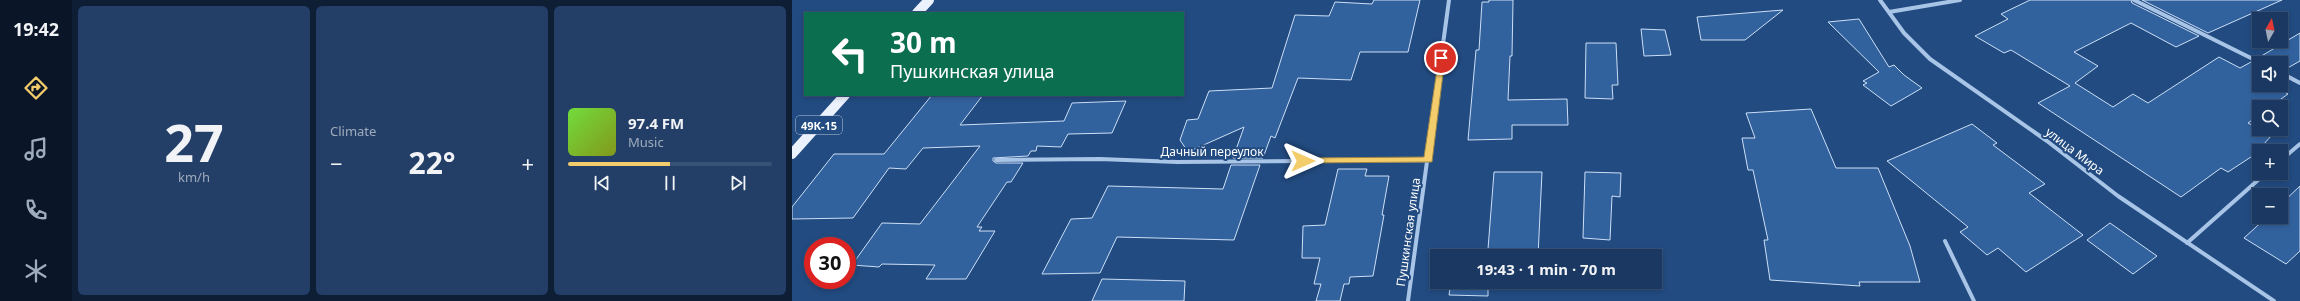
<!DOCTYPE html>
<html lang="en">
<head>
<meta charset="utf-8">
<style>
  :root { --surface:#1a3861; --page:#233f67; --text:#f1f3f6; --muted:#9facbd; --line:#385276; --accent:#f3cc6b }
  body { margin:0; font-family:"Noto Sans",sans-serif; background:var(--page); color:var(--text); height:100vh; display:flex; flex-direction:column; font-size:15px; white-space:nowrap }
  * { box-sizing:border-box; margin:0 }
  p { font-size:13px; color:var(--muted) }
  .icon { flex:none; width:22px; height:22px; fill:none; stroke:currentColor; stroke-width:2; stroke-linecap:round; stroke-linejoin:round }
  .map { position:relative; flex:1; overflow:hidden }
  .side { display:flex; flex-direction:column; gap:6px; padding:6px; background:#0e1f35; width:720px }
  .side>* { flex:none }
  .top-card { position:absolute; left:12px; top:12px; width:380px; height:84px; border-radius:0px; box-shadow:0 2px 6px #0003,0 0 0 1px var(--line); background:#0b6e4f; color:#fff; overflow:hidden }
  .needle { width:26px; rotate:9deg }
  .controls { position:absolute; left:1460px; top:12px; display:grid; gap:8px }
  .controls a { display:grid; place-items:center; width:36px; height:36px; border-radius:0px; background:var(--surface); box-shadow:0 2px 6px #0003,0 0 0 1px var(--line); font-size:20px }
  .speed { position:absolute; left:12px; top:237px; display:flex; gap:8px; font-size:20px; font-weight:700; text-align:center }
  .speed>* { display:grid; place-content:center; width:52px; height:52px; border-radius:50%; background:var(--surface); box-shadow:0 2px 6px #0003,0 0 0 1px var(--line); line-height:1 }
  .speed .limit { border:6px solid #d22; background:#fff; color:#111 }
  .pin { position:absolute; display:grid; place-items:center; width:34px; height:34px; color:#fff; margin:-17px; border:2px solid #fff; border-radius:50%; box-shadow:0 1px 4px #0007 }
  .me { position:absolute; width:44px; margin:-22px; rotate:90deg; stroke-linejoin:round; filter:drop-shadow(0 0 3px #0008) }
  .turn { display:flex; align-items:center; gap:14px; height:84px; padding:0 20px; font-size:18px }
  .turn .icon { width:52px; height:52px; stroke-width:2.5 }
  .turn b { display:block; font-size:28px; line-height:34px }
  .big { font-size:30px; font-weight:700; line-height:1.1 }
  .side .tile { flex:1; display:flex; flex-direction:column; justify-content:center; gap:6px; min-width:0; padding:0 14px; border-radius:6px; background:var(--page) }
  .side .dial { align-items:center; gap:0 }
  .dial b { font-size:52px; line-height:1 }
  .song { display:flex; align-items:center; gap:12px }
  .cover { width:48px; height:48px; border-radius:6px; background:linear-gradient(135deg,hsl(100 70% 55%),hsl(70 70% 35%)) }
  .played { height:4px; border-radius:2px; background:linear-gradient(90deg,var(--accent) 50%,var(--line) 50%) }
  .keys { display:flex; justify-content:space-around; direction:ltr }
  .heat { display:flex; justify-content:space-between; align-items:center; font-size:22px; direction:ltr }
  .side .tiles { flex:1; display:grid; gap:6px; grid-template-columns:repeat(3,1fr) }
  .trip { position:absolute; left:638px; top:249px; width:232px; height:40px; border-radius:0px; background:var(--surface); box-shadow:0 2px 6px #0003,0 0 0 1px var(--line); font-weight:700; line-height:40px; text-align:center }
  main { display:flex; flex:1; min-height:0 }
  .dock { display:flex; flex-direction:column; width:72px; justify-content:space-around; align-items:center; background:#0a1627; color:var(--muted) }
  .dock .icon { width:28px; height:28px }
  .dock .active { color:var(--accent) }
  .dock b { font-size:18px; color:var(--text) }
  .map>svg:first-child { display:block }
</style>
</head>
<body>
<main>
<nav class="dock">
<b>19:42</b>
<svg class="icon active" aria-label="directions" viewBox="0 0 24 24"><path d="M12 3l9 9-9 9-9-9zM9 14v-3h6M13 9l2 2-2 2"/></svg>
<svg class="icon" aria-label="music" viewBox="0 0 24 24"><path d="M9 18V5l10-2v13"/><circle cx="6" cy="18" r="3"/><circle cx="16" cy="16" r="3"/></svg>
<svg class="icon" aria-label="phone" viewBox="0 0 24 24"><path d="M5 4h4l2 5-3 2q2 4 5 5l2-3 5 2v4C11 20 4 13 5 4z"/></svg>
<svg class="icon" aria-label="climate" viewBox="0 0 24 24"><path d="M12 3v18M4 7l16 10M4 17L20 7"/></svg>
</nav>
<section class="side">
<div class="tiles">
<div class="tile dial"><b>27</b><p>km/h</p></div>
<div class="tile"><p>Climate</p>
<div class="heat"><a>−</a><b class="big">22°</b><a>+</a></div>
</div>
<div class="tile">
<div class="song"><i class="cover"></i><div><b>97.4 FM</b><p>Music</p></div></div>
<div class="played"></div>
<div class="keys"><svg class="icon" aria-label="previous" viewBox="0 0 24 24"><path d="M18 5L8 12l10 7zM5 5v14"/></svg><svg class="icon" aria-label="pause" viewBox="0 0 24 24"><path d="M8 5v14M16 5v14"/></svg><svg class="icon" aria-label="next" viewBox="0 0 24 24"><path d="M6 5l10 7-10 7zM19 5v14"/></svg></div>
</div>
</div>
</section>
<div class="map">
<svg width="1508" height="301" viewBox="0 0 1508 301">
  <rect width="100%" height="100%" fill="#224b81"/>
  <!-- building -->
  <path fill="#32629e" stroke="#ccdff6" d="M582,0h46l-12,52h-48l-9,28 -53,-2 -23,60 -4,-2 -8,22h-30l11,-31 -56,25 -8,-12 7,-20 11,-1 11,-28 63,-3 23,-73 34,1 6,-14 37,2z
    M697,0h24l-1,56h-2l-2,44 59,-1 1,26h-56v14l-44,1 8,-90h3l3,-48h7z
    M1238,0h101l1,3 67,33 -23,11 -45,-24 -57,29 24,14 -23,17 38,24 20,-13 15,9 71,-46 21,11 11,-6 8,4v19h13l16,9 -18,13h-11v8l-11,8 24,12 -18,20 -26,17 -7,-4 -40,29 -143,-94 32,-17 -59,-36 -7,3 -29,-17 33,-17 -7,-5z
    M1350,0h140l-74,33z
    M991,10l-38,30h-44l-4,-23z
    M1067,19l30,48 5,-2 10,10 18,13 -31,18 -28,-21 4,-2 -4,-2 16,-9 -51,-50z
    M849,29l24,1 6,25 -27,1z
    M1508,33v28l-16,9h-3v-7h-17l-6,-5z
    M794,43h30l2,42h-6l1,14 -28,-1z
    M140,95h51l-23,30 104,-4 8,-18 54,-2 -14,32 -44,1 -7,13 -24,-1 -1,5h-5l-3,5 -35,2v3l3,2h27l-12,19h-4l-30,45h5l-3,4h16l-29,48h-40l9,-14 -53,-1 -3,3 -27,-2 30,-42 38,1 60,-78 -57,2 -17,21 -17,-1 -36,50 -61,1v-12l42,-53h50z
    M1019,109l25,59h42l32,78 10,36h-61l1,4 -90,-6 -6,-40h4l-15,-70h-5l-6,-32h13l-9,-25z
    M1180,124l25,19 -4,2 52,39 -16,9 54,42 -57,37 -28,-24 -11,7 -27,-23 8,-5 -81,-66z
    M439,165h29l-26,75 -117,-3 -17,36 -58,1 29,-55 21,-1 16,-32 115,3z
    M546,169h29l-2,7h24l-7,39h2l-11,61 -23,1 -1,7h-5l-4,17h-24l5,-17h-7l6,-26h-18l1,-32 22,-1z
    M702,172h48l-4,84h-84l2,-7h32z
    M793,172l36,1 -1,24 -8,-1 -2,44 -27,-2z
    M1508,186v65l-14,13 -42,-26 23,-21h14v-13z
    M1318,223l47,33 -24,18 -46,-34z
    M310,279l83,2 -1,20h-92z
    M659,282h37v14l-39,-1z"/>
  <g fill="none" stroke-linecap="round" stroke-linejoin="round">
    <!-- minor -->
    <path stroke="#a8c5e7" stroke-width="4" d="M1088,0l24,33 26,26 117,82 71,55 156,105
      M1342,0l127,63
      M1097,12l71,-12
      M1489,73l19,10
      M204,160l104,-1 77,3 251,-2
      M1489,160l19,-16
      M1153,241l29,60
      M1395,243l79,-70
      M616,301l41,-301"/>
    <!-- primary -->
    <path stroke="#ebf2fd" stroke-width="10" d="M125,13l12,-13
      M0,154l53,-59"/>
  </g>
  <!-- route -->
  <path fill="#f3cc6b" stroke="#9e8546" d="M647,56l6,2 -13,104 -133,1 -1,-2 5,-3 121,-1z"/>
  <g text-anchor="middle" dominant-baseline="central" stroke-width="4" stroke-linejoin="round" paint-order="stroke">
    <!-- shield labels -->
    <rect fill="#224b81" stroke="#bdc9d9" stroke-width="1" x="4" y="116" width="46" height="18" rx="3"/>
    <g font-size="11" font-weight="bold" fill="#fff">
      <text x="27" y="125">49К-15</text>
    </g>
    <!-- street labels -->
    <g font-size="12" fill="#fff" stroke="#224b81">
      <text x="420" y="151">Дачный переулок</text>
      <text transform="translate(1283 151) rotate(37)">улица Мира</text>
      <text transform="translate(616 232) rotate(-82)">Пушкинская улица</text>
    </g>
  </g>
</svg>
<div class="controls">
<a><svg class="needle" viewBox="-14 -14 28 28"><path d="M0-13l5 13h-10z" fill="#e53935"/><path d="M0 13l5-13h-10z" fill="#9facbd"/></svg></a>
<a><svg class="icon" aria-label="sound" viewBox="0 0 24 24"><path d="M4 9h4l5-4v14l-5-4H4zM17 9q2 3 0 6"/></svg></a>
<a><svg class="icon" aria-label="search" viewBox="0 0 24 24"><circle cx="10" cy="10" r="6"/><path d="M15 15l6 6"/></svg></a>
<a>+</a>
<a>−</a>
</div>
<div class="speed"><div class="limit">30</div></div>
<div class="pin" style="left:649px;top:58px;background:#d93025"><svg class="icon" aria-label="arrive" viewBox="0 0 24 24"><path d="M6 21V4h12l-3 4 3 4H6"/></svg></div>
<svg class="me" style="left:511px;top:161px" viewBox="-20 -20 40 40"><path d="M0-17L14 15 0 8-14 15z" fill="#f3cc6b" stroke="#fff" stroke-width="4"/></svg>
<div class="trip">19:43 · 1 min · 70 m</div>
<div class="top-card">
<div class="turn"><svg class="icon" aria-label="left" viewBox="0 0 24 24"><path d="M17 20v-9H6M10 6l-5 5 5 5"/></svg><div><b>30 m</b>Пушкинская улица</div></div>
</div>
</div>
</main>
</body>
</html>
